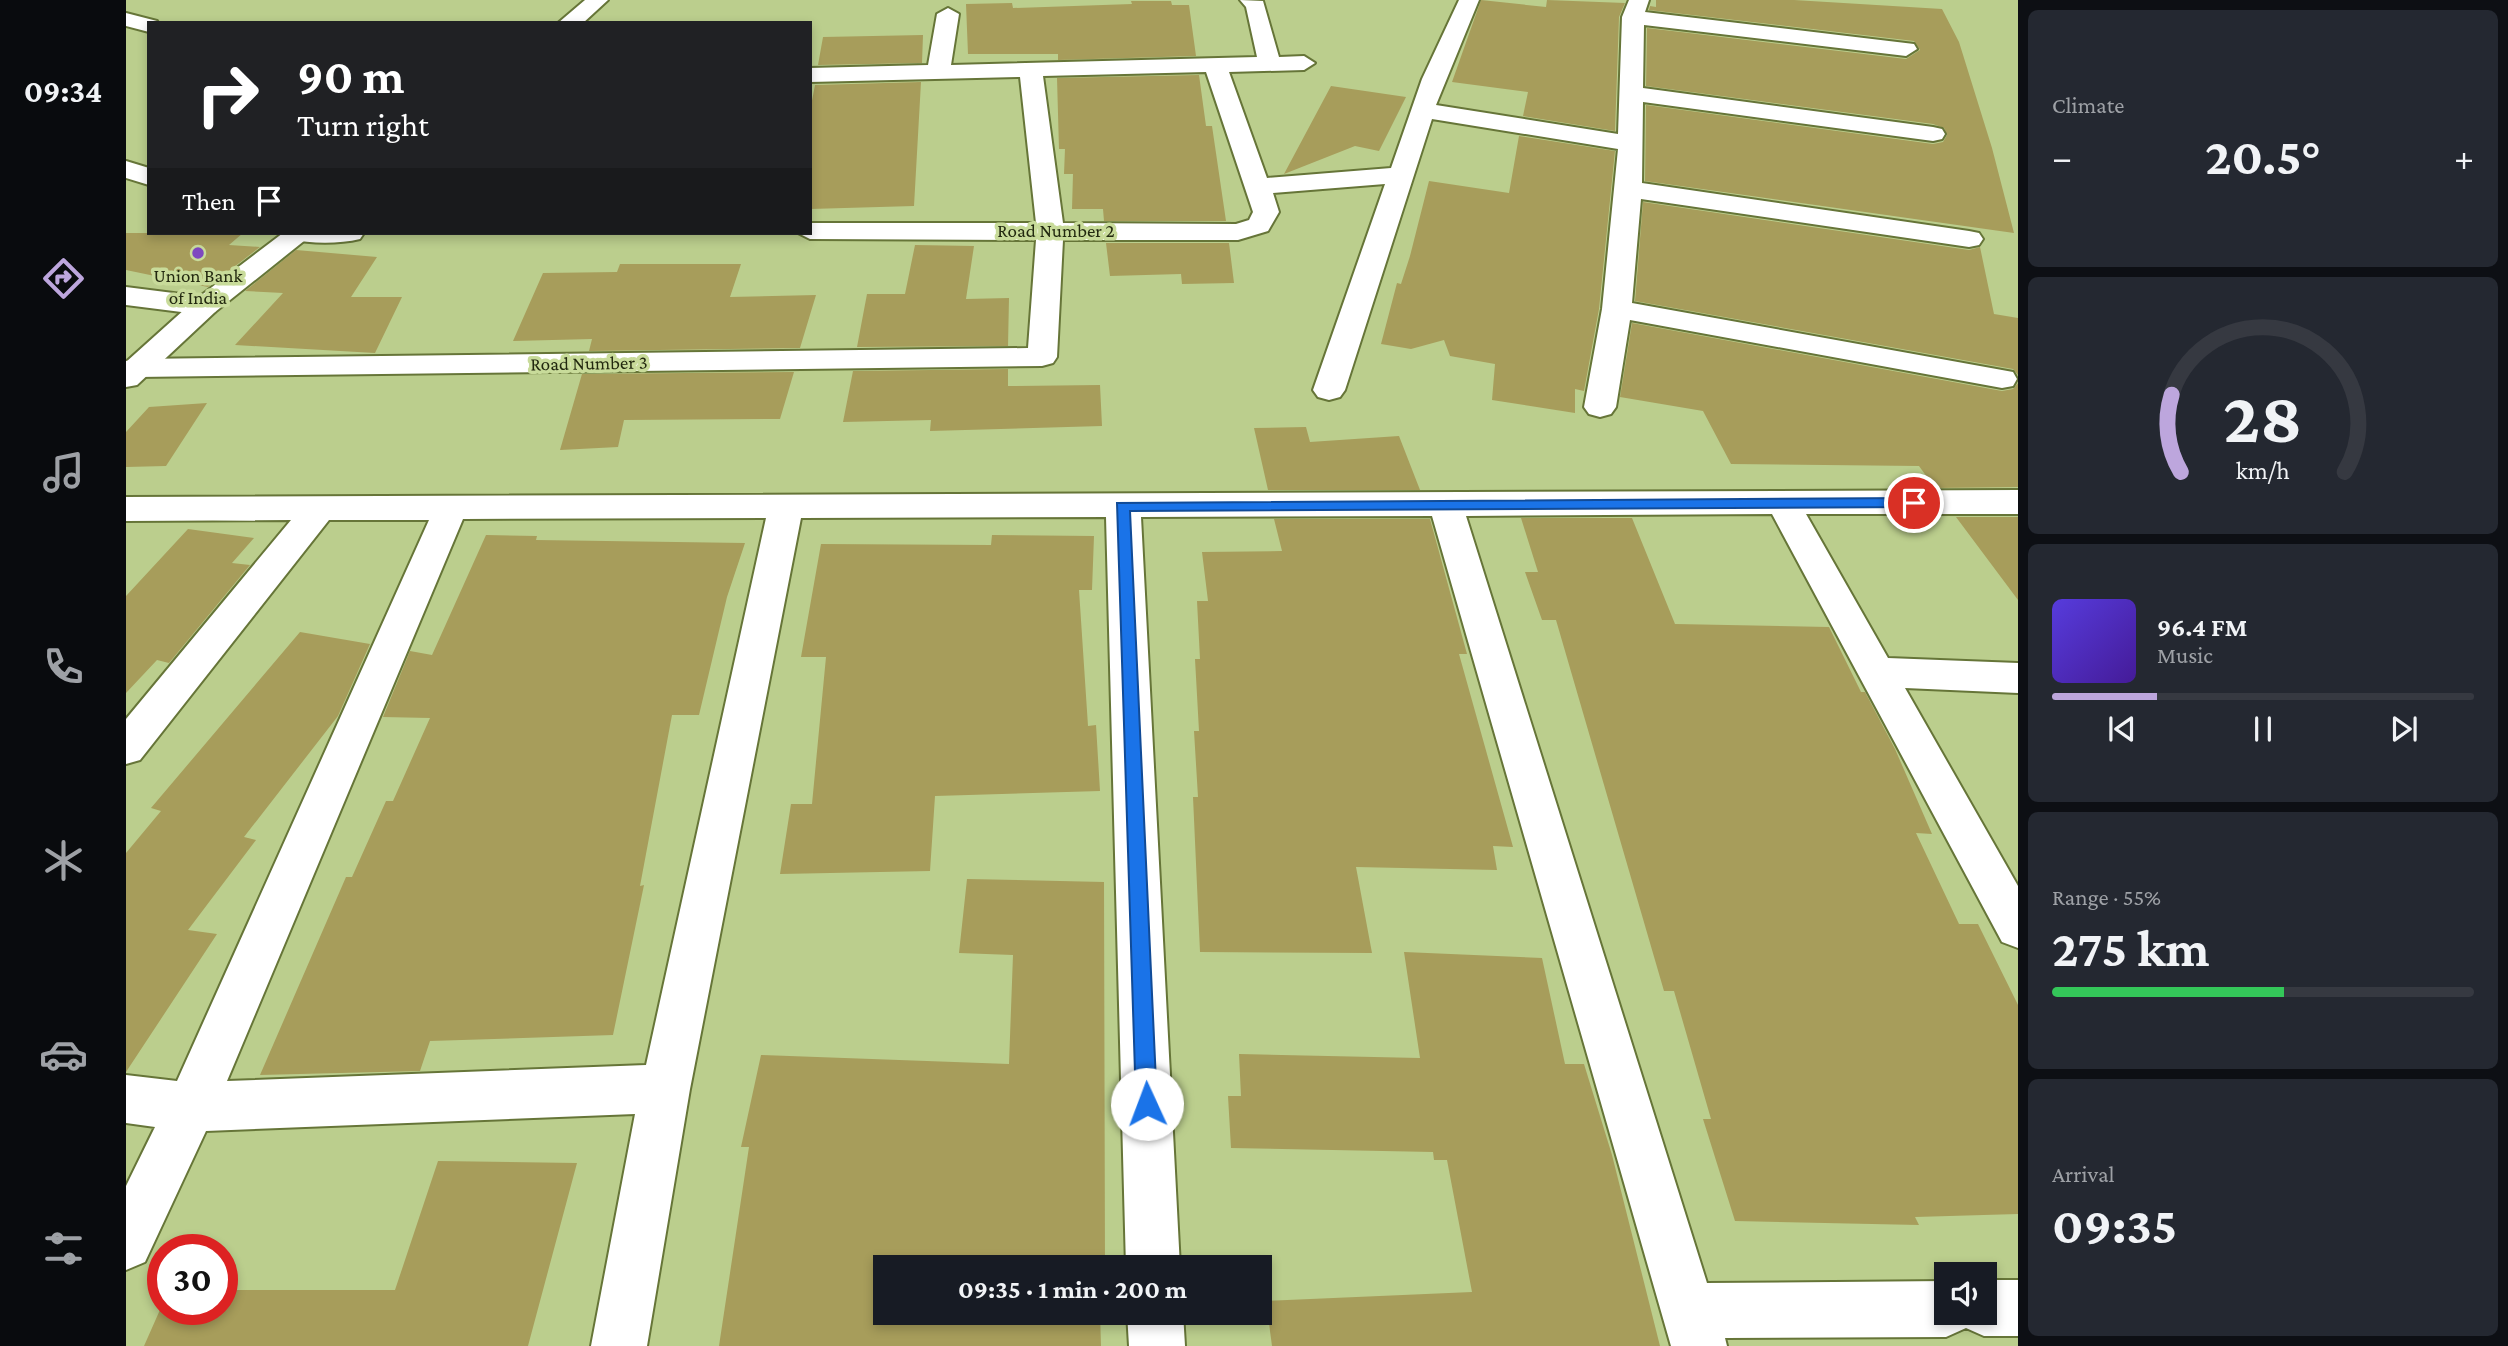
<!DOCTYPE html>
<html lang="en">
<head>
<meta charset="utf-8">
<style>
  :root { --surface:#171b24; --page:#242831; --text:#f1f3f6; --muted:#9ea1a6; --line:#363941; --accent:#bda6dd }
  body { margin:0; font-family:"Crimson Pro",serif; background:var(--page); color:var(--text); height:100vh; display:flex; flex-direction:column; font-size:26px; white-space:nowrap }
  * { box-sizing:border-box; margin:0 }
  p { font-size:23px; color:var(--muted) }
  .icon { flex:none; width:38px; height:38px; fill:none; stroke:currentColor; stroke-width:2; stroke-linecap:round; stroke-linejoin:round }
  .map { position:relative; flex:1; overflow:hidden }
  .details { display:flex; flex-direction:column; gap:10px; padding:10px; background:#0d0f14; width:490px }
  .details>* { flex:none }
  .guide { position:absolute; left:21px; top:21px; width:665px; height:214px; border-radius:0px; box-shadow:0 4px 10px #0003; background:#202124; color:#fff; overflow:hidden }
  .controls { position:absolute; left:1808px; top:1262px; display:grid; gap:14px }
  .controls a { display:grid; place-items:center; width:63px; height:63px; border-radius:0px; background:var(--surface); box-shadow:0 4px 10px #0003; font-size:35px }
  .speed { position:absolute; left:21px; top:1234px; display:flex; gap:14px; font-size:35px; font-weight:700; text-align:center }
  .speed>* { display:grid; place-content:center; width:91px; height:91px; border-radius:50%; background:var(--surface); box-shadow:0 4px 10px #0003; line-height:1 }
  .speed .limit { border:10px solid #d22; background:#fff; color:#111 }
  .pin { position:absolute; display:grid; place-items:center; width:60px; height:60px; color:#fff; margin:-30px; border:4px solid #fff; border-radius:50%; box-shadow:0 2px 7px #0007 }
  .me { position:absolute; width:77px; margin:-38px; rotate:358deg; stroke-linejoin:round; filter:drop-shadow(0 0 5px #0008) }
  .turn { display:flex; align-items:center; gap:24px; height:147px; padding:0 35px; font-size:32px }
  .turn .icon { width:91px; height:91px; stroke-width:2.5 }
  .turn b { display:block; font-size:49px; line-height:60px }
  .then { display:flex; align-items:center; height:66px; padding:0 35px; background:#0003; gap:14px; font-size:26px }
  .big { font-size:52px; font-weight:700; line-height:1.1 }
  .details .card { flex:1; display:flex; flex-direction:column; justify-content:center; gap:10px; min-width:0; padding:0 24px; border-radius:10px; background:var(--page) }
  .details .dial { align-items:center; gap:0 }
  .dial svg { height:182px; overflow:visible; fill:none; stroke:var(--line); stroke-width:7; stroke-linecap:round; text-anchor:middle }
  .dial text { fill:var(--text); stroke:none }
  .song { display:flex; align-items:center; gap:21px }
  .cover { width:84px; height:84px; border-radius:10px; background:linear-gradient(135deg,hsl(250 70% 55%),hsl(260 70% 35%)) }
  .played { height:7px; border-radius:4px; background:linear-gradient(90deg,var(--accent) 25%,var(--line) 25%) }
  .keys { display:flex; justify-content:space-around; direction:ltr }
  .heat { display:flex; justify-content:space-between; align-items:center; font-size:38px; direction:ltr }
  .charge { height:10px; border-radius:5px; background:linear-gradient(90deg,#34c759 55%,var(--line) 0) }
  .trip { position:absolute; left:747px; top:1255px; width:399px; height:70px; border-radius:0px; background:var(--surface); box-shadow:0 4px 10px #0003; font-weight:700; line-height:70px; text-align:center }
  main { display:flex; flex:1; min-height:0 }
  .dock { display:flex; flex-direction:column; width:126px; justify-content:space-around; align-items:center; background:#090b0e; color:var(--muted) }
  .dock .icon { width:49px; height:49px }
  .dock .active { color:var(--accent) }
  .dock b { font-size:32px; color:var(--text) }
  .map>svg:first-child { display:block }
</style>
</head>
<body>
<main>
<nav class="dock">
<b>09:34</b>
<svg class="icon active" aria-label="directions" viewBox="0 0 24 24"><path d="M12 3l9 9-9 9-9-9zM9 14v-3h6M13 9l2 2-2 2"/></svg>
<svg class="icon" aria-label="music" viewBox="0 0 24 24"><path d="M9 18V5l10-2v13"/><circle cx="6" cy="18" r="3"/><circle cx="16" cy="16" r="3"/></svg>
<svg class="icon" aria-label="phone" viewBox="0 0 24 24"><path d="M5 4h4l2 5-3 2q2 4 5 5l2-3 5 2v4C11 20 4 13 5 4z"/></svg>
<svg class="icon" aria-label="climate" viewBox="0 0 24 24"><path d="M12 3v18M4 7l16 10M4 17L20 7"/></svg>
<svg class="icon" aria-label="car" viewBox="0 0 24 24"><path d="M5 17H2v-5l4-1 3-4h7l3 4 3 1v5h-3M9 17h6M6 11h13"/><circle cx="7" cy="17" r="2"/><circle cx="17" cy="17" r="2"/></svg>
<svg class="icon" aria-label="filters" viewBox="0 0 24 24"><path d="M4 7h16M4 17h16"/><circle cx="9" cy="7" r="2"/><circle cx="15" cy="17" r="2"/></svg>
</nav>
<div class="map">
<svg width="1892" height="1346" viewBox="0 0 1892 1346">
  <rect width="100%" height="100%" fill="#bbce8d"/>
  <!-- building -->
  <path fill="#a79d5b" d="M1355,0l65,7 1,-7 78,3 -6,14 -4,114 -92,-15 5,-24 -76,-10z
    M1530,0h138l148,9 17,33 33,106 22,85 -369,-52 1,-76 287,39 10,-2 4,-7 -3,-7 -11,-4 -287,-38 1,-58 259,31 14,-9 -6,-9 -265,-31 1,-4 6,1z
    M1005,1h40l1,4h17l7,51 -138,4v-6h-90l-2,-50 46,-1 1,5 119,-4z
    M797,35l-1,28 -104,2 5,-28z
    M1073,75l7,51h6l14,95h-122l-1,-12h-31l1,-35h-9l1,-25h-6l-2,-71z
    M795,82l-7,124 -104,3v-98l5,-26z
    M1205,86l75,11 -27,54 -24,-5 -71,28z
    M1393,136l96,15 -16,158 -15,82 -9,-2v24l-83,-13 3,-36 -45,-8 -6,-16 -33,9 -30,-5 16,-61 4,1 9,-28 19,-75 80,12z
    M1517,202l326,48 11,-3 14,67 24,4v57l-5,-6 -378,-68z
    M0,233h117l-14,12 31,2 -52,40 -82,-17z
    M980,243h123l5,40 -52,1 -1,-10 -71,2z
    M789,245l59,1 -8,53 43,-1 -1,48 -151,1 10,-53h38z
    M170,250l81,7 -26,40h51l-27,56 -140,-8 48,-52 -38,-2z
    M494,264h121l-11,33 86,-2 -16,53 -211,3 3,-12 -79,2 30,-68 74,-1z
    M1506,323l370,68 11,-2 5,-6v104l-83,1 -16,-22 -188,-2 -28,-53 -83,-14z
    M882,369v17l92,-1 2,41 -172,5 1,-11 -88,2 10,-51z
    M668,372l-14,47 -156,1 -6,27 -58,3 22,-76z
    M81,403l-41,63 -40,1v-35l23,-25z
    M1180,427l4,15 89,-6 21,54h-152l-14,-62z
    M1830,517h62v83z
    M1395,518h111l43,106 154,3 32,65h4l30,57 37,85 -16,-1 43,91h19l40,81v209l-103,3 4,8 -184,-4 -32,-102h8l-37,-128h-10l-108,-371h-14l-17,-48h13z
    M1148,519h156l37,135h-8l54,193 -20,-1 4,24 -141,-3 16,86 -172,-1 -7,-155h5l-4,-66h5l-4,-72h5l-3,-58h11l-6,-49 80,-1z
    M62,529l66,9 -22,25 18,2 -81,98 -12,-3 -31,33v-97z
    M360,535l51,1 -1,4 209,3 -18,54 -28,118h-27l-32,171 4,-1 -31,150 -183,6 -10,30 -160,4 86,-198h6l34,-76h7l37,-83 -47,-1 27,-66 22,4z
    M866,535l102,1 -2,54h-13l9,136 8,-1 4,66 -165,5 -5,75 -150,3 11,-70h21l14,-147h-25l20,-113 170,1z
    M174,632l70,12 -32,72 -94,121 12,3 -68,90 29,4 -91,138v-219l35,-42 -10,-3z
    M841,879l137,3 1,385h-219v45h214l1,34h-382l30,-199h-8l20,-92 248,9 4,-109 -54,-2z
    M1278,952l138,6 23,106h19l28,91 48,191h-388l-6,-45 206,-9 -25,-132h-13l-1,-8 -202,-4 -3,-52h13l-2,-42 181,4z
    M312,1161l139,2 -49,183h-384l19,-43v6h59v-19h173z"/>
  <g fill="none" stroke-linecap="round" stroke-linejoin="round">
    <!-- minor casing -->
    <g stroke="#667538" stroke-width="4">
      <path id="minor" d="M1114,0l23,1 16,56 25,-1 11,7 -11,7 -75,2 38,106 124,-10 31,-89 37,-79h20l-43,105 182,29 4,-117 7,-17h20l-4,12 269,32 3,5 -11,7 -262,-31 -1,63 290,39 9,2 3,5 -3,5 -9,2 -290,-39 -1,81 327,48 10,2 4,6 -4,6 -10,2 -328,-48 -9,104 370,67 11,2 4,7 -4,7 -11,2 -372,-68 -14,87 -5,7 -11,3 -11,-3 -5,-7 18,-98 16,-160 -186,-30 -87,271 -5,7 -11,3 -11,-3 -5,-7 72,-206 -112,9 6,19 -11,19 -30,9h-175l-6,117 -4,6 -11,3 -905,11 -11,-3v-13l11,-2 891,-11 8,-108 -226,-1 -12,-6h12v-10h226l-16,-146 -210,5v-14l118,-3 9,-51 11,-6 11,6 -8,51 306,-8 -11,-50zM1080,72l47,140 -4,8 -13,4 -173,-1 -20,-147z
        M0,13l31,8 1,2h-9v9l-23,-6z
        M0,161l23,7v17l-23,-7z
        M160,233h78l-4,6c-21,5 -49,5 -70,0z
        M0,287l79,10 10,3 4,6 -4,6 -10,3 -79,-10z
        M1892,490v24h-212l82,144 130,5v30l-113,-5 113,198v62l-16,-6 -230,-428 -306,2 241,767 239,-2v31h38v-32h34v56h-34l-18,-8 -20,9 -221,1 2,8h-56l-239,-830 -291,1 39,750h-54l-20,-750 -305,1 -111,571 -43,257h-56l44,-232 -429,17 -61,131 -19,8v-84l29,-59 -29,-4v-48l51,6 252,-561h-100l-189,240 -14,4v-45l165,-199 -165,1v-24zM640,518l-120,547 -419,16 236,-562z
        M1001,1312h56l2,34h-56z"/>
    </g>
    <!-- major casing -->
    <g stroke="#667538" stroke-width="4">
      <path id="major" d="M459,0h23l-25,23h-25z
        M157,233h31l-99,79 -78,73 -11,2v-25l69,-62z"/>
    </g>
    <!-- minor -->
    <use href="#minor" fill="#fff" fill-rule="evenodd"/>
    <!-- major -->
    <use href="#major" fill="#fff" fill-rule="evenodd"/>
  </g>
  <!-- route -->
  <path fill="#1a73e8" stroke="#114b97" stroke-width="2" d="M1788,498l7,5 -2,4 -789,4 27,593 -3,7 -7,3 -7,-3 -4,-7 -19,-601z"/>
  <!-- markers -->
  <circle fill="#7e48bf" stroke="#c8db9a" stroke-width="2.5" cx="72" cy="253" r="7"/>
  <g text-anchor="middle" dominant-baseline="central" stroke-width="7" stroke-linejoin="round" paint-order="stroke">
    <!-- far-street labels -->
    <g font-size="19" fill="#22280f" stroke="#c8db9a">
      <text x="930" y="230">Road Number 2</text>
      <text transform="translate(463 363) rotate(-1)">Road Number 3</text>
    </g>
    <!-- far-poi labels -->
    <g font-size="19" fill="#22280f" stroke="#c8db9a">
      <text x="72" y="275">Union Bank<tspan x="72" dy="22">of India</tspan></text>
    </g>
  </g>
</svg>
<div class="controls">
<a><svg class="icon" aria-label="sound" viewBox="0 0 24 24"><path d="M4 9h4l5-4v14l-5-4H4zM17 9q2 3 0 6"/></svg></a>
</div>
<div class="speed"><div class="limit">30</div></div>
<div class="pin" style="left:1788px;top:503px;background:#d93025"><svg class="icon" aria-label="arrive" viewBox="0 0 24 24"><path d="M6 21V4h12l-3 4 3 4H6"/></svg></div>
<svg class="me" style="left:1021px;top:1104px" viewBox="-20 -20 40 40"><circle r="19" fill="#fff"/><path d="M0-13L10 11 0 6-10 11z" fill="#1a73e8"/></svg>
<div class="trip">09:35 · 1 min · 200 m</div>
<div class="guide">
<div class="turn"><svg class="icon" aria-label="right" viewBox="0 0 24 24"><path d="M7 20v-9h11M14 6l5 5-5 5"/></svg><div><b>90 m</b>Turn right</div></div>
<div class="then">Then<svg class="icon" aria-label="arrive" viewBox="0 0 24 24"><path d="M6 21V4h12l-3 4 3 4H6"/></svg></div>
</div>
</div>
<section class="details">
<div class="card"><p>Climate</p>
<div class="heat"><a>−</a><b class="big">20.5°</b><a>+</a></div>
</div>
<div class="card dial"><svg viewBox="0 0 100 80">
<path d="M14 69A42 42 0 1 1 86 69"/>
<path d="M14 69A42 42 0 0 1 10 35" stroke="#bda6dd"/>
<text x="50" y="56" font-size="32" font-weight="700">28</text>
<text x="50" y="72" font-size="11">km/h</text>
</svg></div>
<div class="card">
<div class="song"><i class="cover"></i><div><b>96.4 FM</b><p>Music</p></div></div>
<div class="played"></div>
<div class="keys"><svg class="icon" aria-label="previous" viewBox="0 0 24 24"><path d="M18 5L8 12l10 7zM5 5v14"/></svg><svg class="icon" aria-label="pause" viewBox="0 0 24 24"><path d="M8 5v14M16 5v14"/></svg><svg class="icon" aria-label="next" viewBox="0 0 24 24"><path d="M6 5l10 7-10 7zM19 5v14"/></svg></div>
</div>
<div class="card"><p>Range · 55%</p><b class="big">275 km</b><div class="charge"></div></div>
<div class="card"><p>Arrival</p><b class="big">09:35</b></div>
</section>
</main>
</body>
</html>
